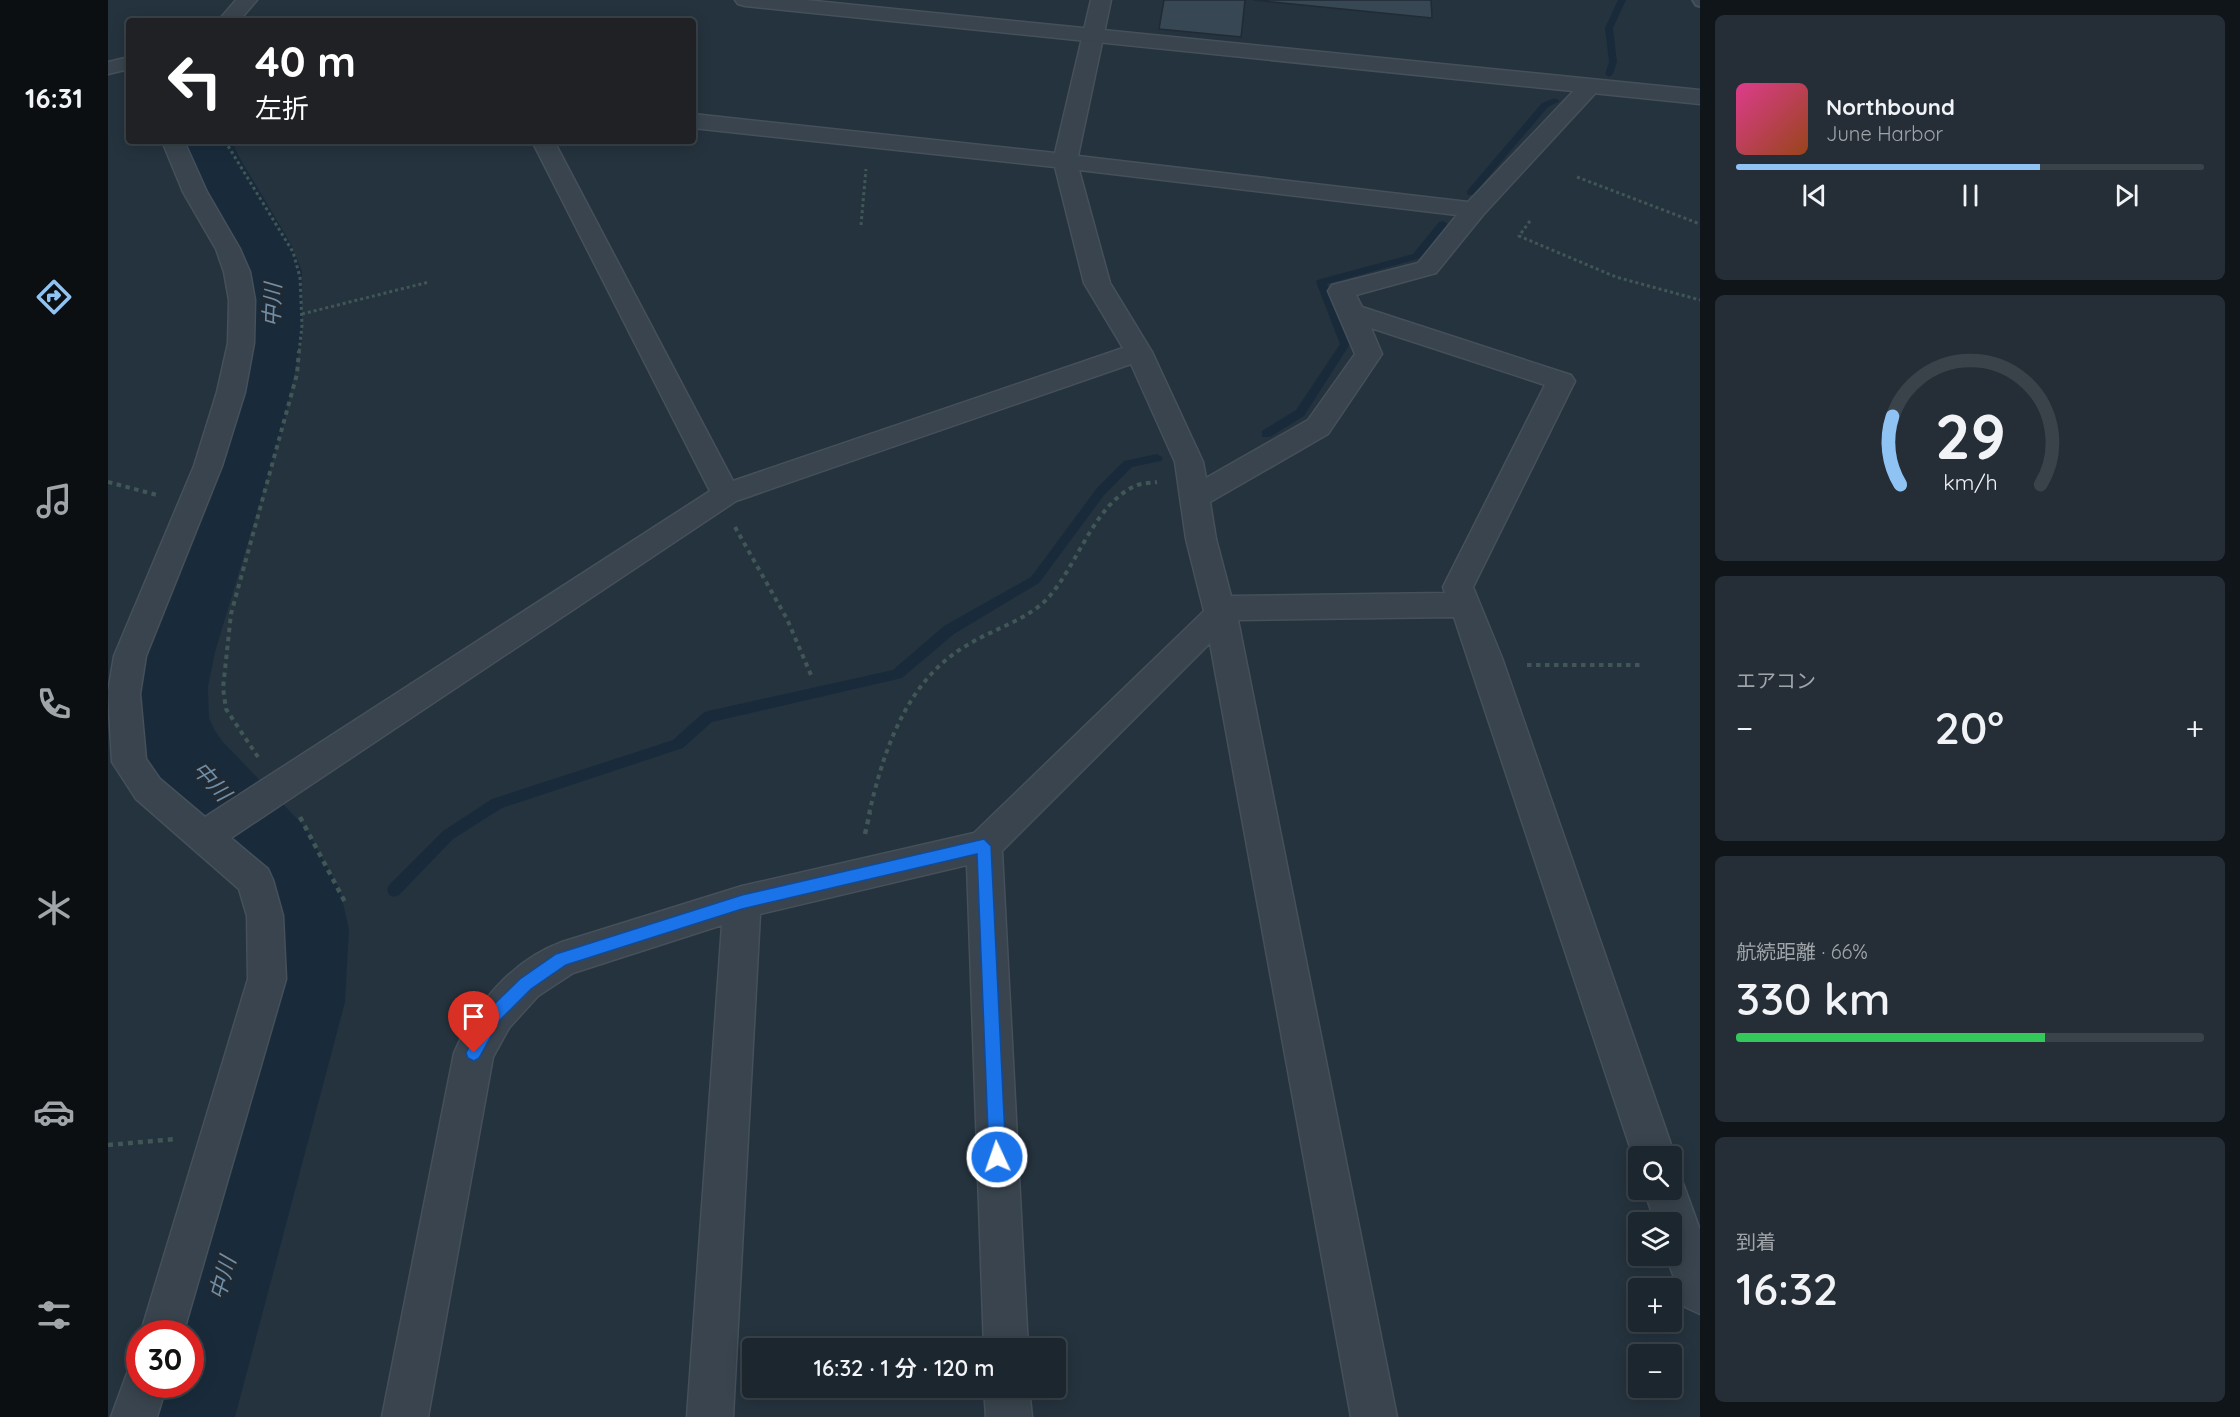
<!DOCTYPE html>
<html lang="ja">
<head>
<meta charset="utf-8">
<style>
  :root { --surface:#1c262e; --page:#252e36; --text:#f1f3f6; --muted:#a0a5aa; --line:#3a434a; --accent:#8fc3f4 }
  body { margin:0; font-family:Quicksand,"Noto Sans JP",sans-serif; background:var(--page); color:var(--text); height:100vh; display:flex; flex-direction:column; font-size:22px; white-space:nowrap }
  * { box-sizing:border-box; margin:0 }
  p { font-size:20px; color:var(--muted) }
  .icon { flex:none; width:33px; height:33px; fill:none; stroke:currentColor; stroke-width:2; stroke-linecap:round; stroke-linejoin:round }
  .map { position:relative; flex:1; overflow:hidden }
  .sheet { display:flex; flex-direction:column; gap:15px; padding:15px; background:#0f1519; width:540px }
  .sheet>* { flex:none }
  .top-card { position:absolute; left:18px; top:18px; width:570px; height:126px; border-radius:6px; box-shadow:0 3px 15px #0003,0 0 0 2px var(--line); background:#202124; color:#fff; overflow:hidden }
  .buttons { position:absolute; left:1520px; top:1146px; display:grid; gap:12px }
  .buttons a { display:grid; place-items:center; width:54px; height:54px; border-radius:6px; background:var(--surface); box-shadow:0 3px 15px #0003,0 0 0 2px var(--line); font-size:30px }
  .speed { position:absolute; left:18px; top:1320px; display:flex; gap:12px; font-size:30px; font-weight:700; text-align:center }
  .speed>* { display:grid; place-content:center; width:78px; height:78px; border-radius:50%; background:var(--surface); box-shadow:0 3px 15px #0003,0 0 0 2px var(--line); line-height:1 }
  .speed .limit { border:9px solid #d22; background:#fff; color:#111 }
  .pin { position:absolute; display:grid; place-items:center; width:51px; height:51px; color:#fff; margin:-62px -26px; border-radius:50% 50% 50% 0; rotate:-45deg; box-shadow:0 0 6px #0007 }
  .pin .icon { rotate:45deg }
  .me { position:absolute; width:66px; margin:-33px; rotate:357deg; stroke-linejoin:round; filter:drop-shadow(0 0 4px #0008) }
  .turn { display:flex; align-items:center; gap:21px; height:126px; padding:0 30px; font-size:27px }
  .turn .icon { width:78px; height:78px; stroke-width:2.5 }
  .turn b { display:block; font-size:42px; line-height:51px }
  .big { font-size:45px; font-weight:600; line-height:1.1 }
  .sheet .widget { flex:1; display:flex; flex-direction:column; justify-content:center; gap:9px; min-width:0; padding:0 21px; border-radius:9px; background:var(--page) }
  .sheet .dial { align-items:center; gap:0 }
  .dial svg { height:156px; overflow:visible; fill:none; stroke:var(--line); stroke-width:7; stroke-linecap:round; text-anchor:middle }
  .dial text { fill:var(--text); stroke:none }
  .song { display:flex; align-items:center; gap:18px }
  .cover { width:72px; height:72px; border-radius:9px; background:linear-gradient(135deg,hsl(330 70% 55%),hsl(20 70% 35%)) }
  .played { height:6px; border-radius:3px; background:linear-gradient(90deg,var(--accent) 65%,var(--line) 65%) }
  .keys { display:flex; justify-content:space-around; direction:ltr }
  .heat { display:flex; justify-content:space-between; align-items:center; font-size:33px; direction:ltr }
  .charge { height:9px; border-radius:4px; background:linear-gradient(90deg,#34c759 66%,var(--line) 0) }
  .trip { position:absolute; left:634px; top:1338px; width:324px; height:60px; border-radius:6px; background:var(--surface); box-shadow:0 3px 15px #0003,0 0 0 2px var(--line); font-weight:600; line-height:60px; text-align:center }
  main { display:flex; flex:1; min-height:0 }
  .tabs { display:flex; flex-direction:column; width:108px; justify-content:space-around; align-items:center; background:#0b0f12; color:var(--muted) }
  .tabs .icon { width:42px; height:42px }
  .tabs .selected { color:var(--accent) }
  .tabs b { font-size:27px; color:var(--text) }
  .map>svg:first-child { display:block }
</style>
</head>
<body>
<main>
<nav class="tabs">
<b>16:31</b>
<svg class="icon selected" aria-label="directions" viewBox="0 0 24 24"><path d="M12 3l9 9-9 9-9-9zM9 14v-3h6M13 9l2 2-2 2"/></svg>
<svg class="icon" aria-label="music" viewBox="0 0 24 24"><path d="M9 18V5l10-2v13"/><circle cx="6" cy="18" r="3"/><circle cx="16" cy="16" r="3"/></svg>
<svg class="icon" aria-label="phone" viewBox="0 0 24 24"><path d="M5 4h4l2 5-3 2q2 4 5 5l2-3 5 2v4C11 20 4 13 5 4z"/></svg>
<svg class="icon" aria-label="climate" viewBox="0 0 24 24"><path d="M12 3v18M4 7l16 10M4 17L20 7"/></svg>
<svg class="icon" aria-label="car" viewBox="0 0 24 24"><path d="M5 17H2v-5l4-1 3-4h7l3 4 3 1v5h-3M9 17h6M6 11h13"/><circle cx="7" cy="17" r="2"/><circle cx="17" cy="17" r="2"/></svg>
<svg class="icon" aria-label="filters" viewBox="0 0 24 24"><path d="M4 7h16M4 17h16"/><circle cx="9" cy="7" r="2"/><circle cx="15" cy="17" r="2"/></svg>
</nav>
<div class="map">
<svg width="1592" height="1417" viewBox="0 0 1592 1417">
  <rect width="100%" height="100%" fill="#25333e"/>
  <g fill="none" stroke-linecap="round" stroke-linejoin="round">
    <!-- stream -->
    <path fill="#192b3b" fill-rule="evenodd" d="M1510,0h8l-13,28 4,34 -4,12 -4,3 -4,-3 4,-12 -4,-34z
      M1447,98l5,3 -12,6 -75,88h-6v-4l75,-88z
      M1335,221l5,3 -27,34 -94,26 23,60 -46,72 -34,21h-8v-6l34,-21 44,-66 -24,-62 1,-2 96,-26 26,-32z
      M1049,454l6,4 -2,3 -29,6 -27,27 -66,89 -85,51 -52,44 -190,44 -29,26 -181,60 -49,31 -54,56 -5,2 -5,-2 -2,-5 2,-5 54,-54 49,-32 181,-59 30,-27 5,-2 185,-41 51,-44 87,-49 66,-89 27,-27z"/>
    <!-- river -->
    <path fill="#192b3b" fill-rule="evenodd" d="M72,141h52l6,14 53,89 11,27v68l-18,84 -69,229 -7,35 1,31 5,11 8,12 84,87 34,62 9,39 -4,73 -110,415h-106l11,-34 50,1v-50h-35l102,-332 6,-73 -6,-34 -9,-17c-35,-39 -111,-109 -115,-163 -2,-22 3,-42 8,-63l79,-229 20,-84 4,-68 -11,-27 -49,-89z"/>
  </g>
  <!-- building -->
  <path fill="#374754" stroke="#202b35" stroke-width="1.5" d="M1056,0h81l-4,37 -82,-8z
    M1145,0h178l1,18z"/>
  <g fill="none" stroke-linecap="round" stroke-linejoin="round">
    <!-- service casing -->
    <g stroke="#45505a" stroke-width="4">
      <path id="service" d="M1585,0h7v6l-4,-1z"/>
    </g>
    <!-- minor casing -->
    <g stroke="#45505a" stroke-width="3">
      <path id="minor" d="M128,0h21l-18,21h-21z
        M983,0h20l-33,156 390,46 115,-121h16l3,5 -119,129 -47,58 -80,22 6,12 209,68 4,6 -102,206 29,71 173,498 -4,8v-8h-33v11l-5,-11 -179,-539 -216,3 159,797h-46l-141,-774 -208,208 26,497h-44l-17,-483 -207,49 -27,503h-46l35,-492 -149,48 -35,23 -29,32 -16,29 -65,360h-46l72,-364c22,-49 57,-92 108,-111l180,-56 232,-53 230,-222 -18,-72 -11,-77 -44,-98 -395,137 -505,337 37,31 5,11 10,36 3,63 -103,355 -43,1 108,-356 -1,-63 -8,-27 -103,-90 -24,-37 -4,-70 6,-36 80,-190 23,-74 11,-49 1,-43 -5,-28 -8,-23 -33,-57 -21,-51h22l23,51 33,57 10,23 5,28 -1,43 -9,49 -23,74 -76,190 -6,38 6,65 14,20 45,38 505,-326 -178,-350h22l179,340 390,-133 -39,-65 -29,-116 -362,-39v-14l362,39zM971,170l378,45 -39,48 -86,22 -4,6 27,63 -47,66 -102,58 -3,-16 -51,-110 -42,-69zM1263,328l174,57 -102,202 2,6 -214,3 -15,-57 -6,-37 118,-68 54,-80z
        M21,57v12l-21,5v-12z
        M1563,1172l9,3 20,55v84l-15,-7 -19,-51h5v-34h-16l-11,-32h27z
        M32,1364v20h27l-10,33h-46l18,-49z
        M876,1388h45l3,29h-46z"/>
    </g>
    <!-- tertiary casing -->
    <g stroke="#45505a" stroke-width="3">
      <path id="tertiary" d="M627,0h70l895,90v14l-955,-98 -7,-2z"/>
    </g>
    <!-- path-far2 -->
    <path stroke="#405756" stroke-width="3" stroke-dasharray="3 3" stroke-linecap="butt" d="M117,141l68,111 7,25 2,48 -3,28
      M1469,177l123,47
      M1422,221l-11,15 97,41 84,23
      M753,225l5,-56
      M194,314l127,-32"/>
    <!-- path-far1 -->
    <path stroke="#405756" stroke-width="4" stroke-dasharray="4.5 4.5" stroke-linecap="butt" d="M0,482l49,13
      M627,527l52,92 24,56
      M1419,665h116
      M150,757l-32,-48 -3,-21 8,-74 66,-240 2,-23
      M761,814c15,-66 39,-137 102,-171 23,-14 55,-23 75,-43 31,-32 47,-95 89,-114 6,-3 15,-3 22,-4"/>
    <!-- path -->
    <path stroke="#405756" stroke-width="4.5" stroke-dasharray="5 5" stroke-linecap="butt" d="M192,817l46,87
      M757,834l5,-22
      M0,1145l68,-6"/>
    <!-- service -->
    <use href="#service" fill="#39444e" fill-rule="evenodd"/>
    <!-- minor -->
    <use href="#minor" fill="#39444e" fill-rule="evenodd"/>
    <!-- tertiary -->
    <use href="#tertiary" fill="#39444e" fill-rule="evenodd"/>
  </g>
  <!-- route -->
  <path fill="#1a73e8" stroke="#114b97" stroke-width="1.5" d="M876,839l7,7 15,311 -3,6 -6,2 -6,-2 -2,-6 -12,-303 -235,55 -176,56 -35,24 -31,31 -21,38 -5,3 -6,-3 -2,-5 23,-44 31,-30 36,-25 186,-59z"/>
  <g text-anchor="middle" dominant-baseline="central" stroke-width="6" stroke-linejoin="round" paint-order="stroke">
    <!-- water labels -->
    <g font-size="22" font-style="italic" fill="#708ea6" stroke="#1e2933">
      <text transform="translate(164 305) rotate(-88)">中川</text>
      <text transform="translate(104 781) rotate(48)">中川</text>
      <text transform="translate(114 1278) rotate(-74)">中川</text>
    </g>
  </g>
</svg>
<div class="buttons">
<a><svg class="icon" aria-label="search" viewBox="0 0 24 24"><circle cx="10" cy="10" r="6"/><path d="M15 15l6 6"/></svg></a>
<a><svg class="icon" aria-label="layers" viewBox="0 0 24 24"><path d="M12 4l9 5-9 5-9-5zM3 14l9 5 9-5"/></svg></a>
<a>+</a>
<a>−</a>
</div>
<div class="speed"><div class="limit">30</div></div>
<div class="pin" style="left:366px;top:1053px;background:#d93025"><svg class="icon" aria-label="arrive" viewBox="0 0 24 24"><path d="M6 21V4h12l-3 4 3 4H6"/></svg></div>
<svg class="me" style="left:889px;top:1157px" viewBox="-20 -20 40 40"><circle r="17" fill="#1a73e8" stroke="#fff" stroke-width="3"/><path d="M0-11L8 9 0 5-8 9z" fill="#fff"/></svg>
<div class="trip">16:32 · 1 分 · 120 m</div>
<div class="top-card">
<div class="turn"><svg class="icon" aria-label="left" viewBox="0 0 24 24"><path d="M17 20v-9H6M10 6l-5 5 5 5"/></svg><div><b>40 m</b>左折</div></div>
</div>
</div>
<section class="sheet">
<div class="widget">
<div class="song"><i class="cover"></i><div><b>Northbound</b><p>June Harbor</p></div></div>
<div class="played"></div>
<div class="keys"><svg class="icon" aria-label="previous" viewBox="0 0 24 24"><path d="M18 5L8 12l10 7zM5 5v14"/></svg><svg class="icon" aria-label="pause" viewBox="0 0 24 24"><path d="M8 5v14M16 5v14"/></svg><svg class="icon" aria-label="next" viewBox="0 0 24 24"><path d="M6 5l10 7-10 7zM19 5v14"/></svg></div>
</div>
<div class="widget dial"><svg viewBox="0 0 100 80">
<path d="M14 69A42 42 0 1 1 86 69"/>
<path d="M14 69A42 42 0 0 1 10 34" stroke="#8fc3f4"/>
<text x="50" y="56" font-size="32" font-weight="700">29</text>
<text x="50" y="72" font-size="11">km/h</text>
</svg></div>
<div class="widget"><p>エアコン</p>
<div class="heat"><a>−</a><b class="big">20°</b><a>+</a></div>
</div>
<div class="widget"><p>航続距離 · 66%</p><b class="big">330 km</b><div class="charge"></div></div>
<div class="widget"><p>到着</p><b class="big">16:32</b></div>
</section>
</main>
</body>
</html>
